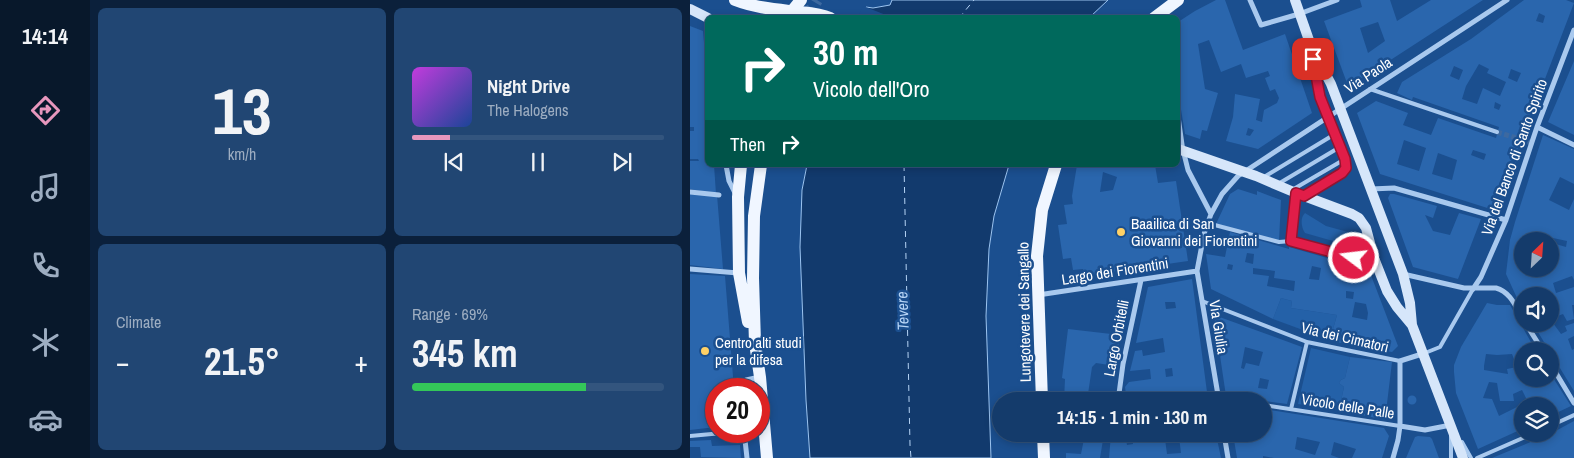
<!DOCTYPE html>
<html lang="en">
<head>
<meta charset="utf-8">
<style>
  :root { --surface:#143b6b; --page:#214673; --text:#f1f3f6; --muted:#9dadc1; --line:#33557e; --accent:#e797bd }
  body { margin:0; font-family:"Archivo Narrow",sans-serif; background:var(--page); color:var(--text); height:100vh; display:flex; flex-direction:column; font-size:19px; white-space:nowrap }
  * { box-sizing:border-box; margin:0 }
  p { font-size:16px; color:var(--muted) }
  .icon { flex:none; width:28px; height:28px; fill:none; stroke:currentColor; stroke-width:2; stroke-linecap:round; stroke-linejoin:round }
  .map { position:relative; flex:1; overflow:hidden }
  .sheet { display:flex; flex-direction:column; gap:8px; padding:8px; background:#0b203b; width:600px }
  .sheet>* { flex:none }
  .top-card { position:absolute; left:15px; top:15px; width:475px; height:152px; border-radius:8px; box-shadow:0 2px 8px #0003,0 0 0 1px var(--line); background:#00695c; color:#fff; overflow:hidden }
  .needle { width:32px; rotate:25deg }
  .controls { position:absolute; left:824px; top:232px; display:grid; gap:10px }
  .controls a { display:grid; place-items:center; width:45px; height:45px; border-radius:50%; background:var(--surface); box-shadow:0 2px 8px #0003,0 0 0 1px var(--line); font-size:25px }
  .speed { position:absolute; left:15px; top:378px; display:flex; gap:10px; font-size:25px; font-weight:700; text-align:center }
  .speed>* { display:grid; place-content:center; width:65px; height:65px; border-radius:50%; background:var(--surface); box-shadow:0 2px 8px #0003,0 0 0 1px var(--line); line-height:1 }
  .speed .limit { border:8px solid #d22; background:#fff; color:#111 }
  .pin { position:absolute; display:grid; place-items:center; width:42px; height:42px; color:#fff; margin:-21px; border-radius:10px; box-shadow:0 2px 8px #0006 }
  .me { position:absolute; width:55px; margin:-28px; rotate:285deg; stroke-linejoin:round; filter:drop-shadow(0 0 4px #0008) }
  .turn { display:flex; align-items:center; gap:18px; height:105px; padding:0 25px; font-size:22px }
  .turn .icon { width:65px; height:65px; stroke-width:2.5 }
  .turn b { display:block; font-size:35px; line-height:42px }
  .then { display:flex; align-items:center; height:48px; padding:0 25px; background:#0003; gap:10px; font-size:19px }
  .big { font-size:38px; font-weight:700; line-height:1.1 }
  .sheet .card { flex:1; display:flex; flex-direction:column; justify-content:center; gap:8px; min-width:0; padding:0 18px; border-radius:8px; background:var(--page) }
  .sheet .dial { align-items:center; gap:0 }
  .dial b { font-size:65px; line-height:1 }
  .song { display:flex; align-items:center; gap:15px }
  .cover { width:60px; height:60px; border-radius:8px; background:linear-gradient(135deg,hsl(290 70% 55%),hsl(220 70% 35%)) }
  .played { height:5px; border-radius:2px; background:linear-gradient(90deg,var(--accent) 15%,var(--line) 15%) }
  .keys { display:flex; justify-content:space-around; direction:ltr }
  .heat { display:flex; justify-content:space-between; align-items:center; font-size:28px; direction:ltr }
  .charge { height:8px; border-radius:4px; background:linear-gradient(90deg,#34c759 69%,var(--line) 0) }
  .sheet .tiles { flex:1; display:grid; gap:8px; grid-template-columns:repeat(2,1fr) }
  .trip { position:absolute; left:302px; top:392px; width:280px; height:50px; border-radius:25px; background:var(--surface); box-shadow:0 2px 8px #0003,0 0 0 1px var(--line); font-weight:700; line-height:50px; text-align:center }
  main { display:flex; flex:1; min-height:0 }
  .dock { display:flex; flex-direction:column; width:90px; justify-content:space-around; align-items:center; background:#08182b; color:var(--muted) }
  .dock .icon { width:35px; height:35px }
  .dock .current { color:var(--accent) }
  .dock b { font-size:22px; color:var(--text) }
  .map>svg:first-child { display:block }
</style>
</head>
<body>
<main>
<nav class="dock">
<b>14:14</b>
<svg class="icon current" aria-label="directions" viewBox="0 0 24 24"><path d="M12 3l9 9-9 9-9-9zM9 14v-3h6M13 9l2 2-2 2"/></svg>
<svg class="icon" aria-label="music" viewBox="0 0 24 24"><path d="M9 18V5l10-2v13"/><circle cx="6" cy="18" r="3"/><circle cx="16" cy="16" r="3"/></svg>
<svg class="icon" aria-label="phone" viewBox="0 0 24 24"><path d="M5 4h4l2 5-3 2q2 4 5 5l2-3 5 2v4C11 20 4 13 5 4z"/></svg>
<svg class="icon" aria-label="climate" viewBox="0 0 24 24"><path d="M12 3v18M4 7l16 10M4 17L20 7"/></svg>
<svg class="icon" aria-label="car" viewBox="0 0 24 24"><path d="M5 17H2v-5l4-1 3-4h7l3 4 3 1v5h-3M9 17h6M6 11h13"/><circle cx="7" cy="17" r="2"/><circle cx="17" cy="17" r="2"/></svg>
</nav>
<section class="sheet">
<div class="tiles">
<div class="card dial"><b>13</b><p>km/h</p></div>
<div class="card">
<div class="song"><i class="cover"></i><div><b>Night Drive</b><p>The Halogens</p></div></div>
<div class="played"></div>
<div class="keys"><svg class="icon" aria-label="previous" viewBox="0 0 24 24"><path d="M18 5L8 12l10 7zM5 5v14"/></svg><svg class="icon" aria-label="pause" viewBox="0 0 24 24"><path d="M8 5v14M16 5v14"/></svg><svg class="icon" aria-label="next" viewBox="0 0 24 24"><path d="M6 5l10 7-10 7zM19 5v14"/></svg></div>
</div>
<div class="card"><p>Climate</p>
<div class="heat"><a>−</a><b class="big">21.5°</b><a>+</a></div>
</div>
<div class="card"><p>Range · 69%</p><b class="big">345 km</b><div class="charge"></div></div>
</div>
</section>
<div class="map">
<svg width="884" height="458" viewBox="0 0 884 458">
  <rect width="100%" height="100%" fill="#1b4f8f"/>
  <!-- green -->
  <path fill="#2461a8" d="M615,213l21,13 22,6 3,7 -1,4 -3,2 -42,-12c-4,-6 -5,-15 0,-20z
    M591,298l11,3 -1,7 46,7 -7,25 -57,-21z
    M621,348l39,9 -5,21 -4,2 -2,3 5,4 -5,23 -41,-6z"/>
  <!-- water -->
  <path fill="#123a6d" stroke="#9cc4f0" d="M202,0h216l-18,17 -230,1 6,-11 7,1 17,-3z
    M117,165h202l-15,51 -5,33 -3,67 5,142h-181l-4,-58 -6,-153 2,-57z"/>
  <!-- pier -->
  <path fill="#1b4f8f" d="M173,6l28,11 -34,1z"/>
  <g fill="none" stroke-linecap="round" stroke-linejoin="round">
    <!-- ferry -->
    <path stroke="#b5d3f5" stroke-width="1" stroke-dasharray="6 5" stroke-linecap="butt" d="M269,18l15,-18
      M214,165l6,280 1,13"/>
  </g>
  <!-- building -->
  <path fill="#2a66ad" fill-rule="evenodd" d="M526,0h9l18,50 42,-16 27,79 -54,36 -32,-8 7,-24 2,-23 25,5 -4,21 6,2 2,-12 13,-7 2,-5 -4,-9 -5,2 -5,-13 5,-2 -2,-5 -22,7 -5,-14 -20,8 -12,-32 -11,4 7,45 13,4 -11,38 -5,-1 -2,9 -15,-5 -7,-43v-69l17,-11zM558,128l6,2 -4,6 -4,-1z
    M670,0h30l7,21 34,-21h52l-131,85 -5,-2 -23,-62 38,-14zM688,22l7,19 -17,12 -8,-25z
    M834,0h42l8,3 -39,102 -35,107 -120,-38 -23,-61 19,-12 32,12 -5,12 28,10 7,-17 58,20 3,-11 -86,-30 -1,3 -15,-7 5,-11 69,-43zM849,13l6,3 -2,7 -7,-2zM789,64l10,5 -2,4 19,9 -6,14 -17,-8 -6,16 -15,-5 4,-13zM764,66l9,4 -4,10 -9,-4zM821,69l10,4 -4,9 -9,-4zM805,102l6,3 -2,5 -5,-2zM714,140l22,8 -7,23 -22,-7zM783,150l13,4 -2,6 -13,-5zM748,153l19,7 -5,20 -20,-6z
    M0,26l13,5 5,60v74h6l2,29 -26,-5v-28h9l-1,-2h-8v-28h4v-4h-4z
    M884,61v74l-26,-13z
    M853,135l31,14v35l-14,-7 -11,23 20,10 5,-11v81l-2,-4 -19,7 3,10 18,-6v18h-2l2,14 -7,2 -4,-7 -13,5 11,15 6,-3 -2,-5 9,-3v13l-6,3 4,11 2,-1v42l-41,-67h17v-28h-28v13l-16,-35 4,-34 5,-18zM863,238l14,3 -1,6 -14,-4zM832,241h28v15l4,1 2,7 -6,2v3h-28z
    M387,165h78l3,18 18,-2 12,80 -104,15 -1,-7 -10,1 -2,-12 -8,1 -5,-34 9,-1 -3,-19 9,-1 -1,-8zM413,172l14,5 -4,13 -13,2z
    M548,189l19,6v-4l24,9 -2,41 -63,-17 14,-30z
    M0,193l27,2 6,74 -33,-4z
    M700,194h4l43,12 -4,12 -8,-3 8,16 17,4 9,-22 22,6 -23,60 -45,-12 -25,-69z
    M540,232l59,17v-2l80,23 29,76 -6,6 -47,-8 -15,-4 7,-25 -46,-7 1,-7 -11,-3 -8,21 -62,-30 -5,-35 19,3zM557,253l7,1 -1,10 -8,-2zM538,264l5,1 -1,5 -5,-1zM622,266l9,2 -2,12 -10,-1zM563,268l22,3 -1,7 21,3 -1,10 -27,-5 2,-10 -16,-2zM656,291l8,1 -1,7 -7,-1zM665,302l11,2 2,9 -1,7 -15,-3z
    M0,274l35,2 9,113h-18v38l-26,3z
    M502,279l15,113 -60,9h-20l-2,-14 4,-5 22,-3 -1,-10 -20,2 5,-20 7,-1 1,6 22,-4 -2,-14 -27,5 12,-56zM475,302h10l1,6 -10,1zM482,368l1,8 -7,1 -1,-8z
    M797,303l10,2h13l26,46h-14v28h28v-6l21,33 -21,10v-10h-23l2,-2 -7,-14 -9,4 1,7h-14l-3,-18 -8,-1 -6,16 9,1 7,17 18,-9 3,6 2,-2v18l-44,20 -22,-56 -2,-21v-7l7,-18zM796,354l11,1 15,-1 5,13 -10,2 1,5 -24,-4v-4z
    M524,315l88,32 -15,57 -61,-8zM555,347l18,5 -4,14 -13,-3 -2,6 -3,-1zM570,378l9,2 -2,9 -9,-1z
    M378,329l52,6 -4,31 -20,-3 -4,4 -4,27 23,3 -1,4h-46l1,-22 -3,-1z
    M660,357l42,5 -7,58 -46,-10 5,-23 -5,-4 2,-3 4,-2z
    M717.5 400a4.5 4.5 0 1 1 9 0a4.5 4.5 0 1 1-9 0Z
    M574,409l120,19 5,8 -7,22h-30l4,-9 -22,-7 -3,13 8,3h-65l-11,-2v2h-26l-4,-24h26l-1,2 5,2 3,-9 -2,-1zM607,437l23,5 -5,13 -20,-6z
    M884,421v37h-82l58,-24z
    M395,434h19l-4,24h-34v-5l15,1z
    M421,434h14l2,11 6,-1 -1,-10h84l5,24h-112zM489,437l2,16 -14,1 -2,-15z
    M728,436l12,1 2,2 7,19h-33l9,-21z
    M21,440l1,6 28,-1 1,13 -40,-1 -1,-10h-10v-6z"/>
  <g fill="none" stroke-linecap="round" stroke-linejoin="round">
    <!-- street-tunnel -->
    <path stroke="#3d69a0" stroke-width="5" stroke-dasharray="5 2.5" stroke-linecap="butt" d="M807,132l35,11"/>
    <!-- primary-tunnel -->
    <path stroke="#3d69a0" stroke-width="12" stroke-dasharray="12 6" stroke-linecap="butt" d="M116,18l11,-18"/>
    <!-- lane -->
    <path stroke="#a9c9ee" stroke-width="4" d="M680,89l127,43
      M488,113l5,35
      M574,177l71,-43
      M588,184l62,-37
      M602,190l53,-31
      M617,194l35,-21 4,-5 -1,-9 -17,-42
      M517,223l72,19 12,-1 63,17
      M601,241l5,-47
      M512,301l105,41 93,19
      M735,353l15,-6 33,-58
      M488,401l28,-3 30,3
      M574,405l136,21
      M601,409l16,-67
      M860,426l24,-11
      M439,434l1,6
      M761,435v23
      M0,436l54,-5
      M772,442l9,16
      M787,458l55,-24"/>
    <!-- street -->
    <path stroke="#a9c9ee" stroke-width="5" d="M560,0l11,25 38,-11 38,-14
      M622,55l6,34 10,28
      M847,127l37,18
      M493,150l5,20 23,44
      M36,165l3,16 7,14
      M681,189l23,-1 112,32
      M0,192l29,3
      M0,269l48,4
      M713,274l61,14h32c14,4 19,17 26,29
      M783,289l8,-12 25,-57 31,-93 37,-97
      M348,295l159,-24
      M836,324l17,27
      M860,363l24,40
      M52,389l4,-9 14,-3
      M428,401l5,-37 18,-84
      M529,401l-22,-130 7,-37 7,-20 11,-20 16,-18 269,-176
      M710,426l25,4 26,-5
      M54,431l3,27
      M534,434l4,24
      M703,458l5,-18 2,-14v-65l22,-7"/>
    <!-- secondary -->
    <path stroke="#d6e6fa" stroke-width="10" d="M605,0l16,46 20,38 72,190 7,29 2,22
      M0,9l18,9
      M488,149l78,27 40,17 56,21 7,4 7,10 8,30 13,33 10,16 15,18 51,133"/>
    <!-- primary -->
    <path stroke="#f0f6ff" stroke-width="12" d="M45,0c18,7 37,9 55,11 14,2 27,1 40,7
      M98,16l13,-16
      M464,18l24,-18
      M51,165l-3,32 1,76 9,49
      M71,165l-7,51 -1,62 2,65 5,34 7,81
      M352,401l-5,-145 5,-46 14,-45
      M353,434l1,24"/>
  </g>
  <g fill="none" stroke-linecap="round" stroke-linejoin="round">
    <!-- route casing -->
    <g stroke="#92132f" stroke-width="12">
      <path id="route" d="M623,59l7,38 25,62 1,9 -4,5 -38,23 -8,-3 -5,48 63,17"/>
    </g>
    <!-- route -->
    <use href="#route" stroke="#e11d48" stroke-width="9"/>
  </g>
  <!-- markers -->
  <g fill="#ffd166" stroke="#1b4f8f" stroke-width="2">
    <circle cx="431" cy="232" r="5"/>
    <circle cx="15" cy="351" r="5"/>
  </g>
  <g text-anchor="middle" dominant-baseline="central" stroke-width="5" stroke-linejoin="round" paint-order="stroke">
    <!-- street labels -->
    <g font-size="15" fill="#fff" stroke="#1b4f8f">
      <text transform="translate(678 75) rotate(-33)">Via Paola</text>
      <text transform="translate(824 157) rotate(-70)">Via del Banco di Santo Spirito</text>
      <text transform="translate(425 271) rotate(-9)">Largo dei Fiorentini</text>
      <text transform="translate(334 312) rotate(-91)">Lungotevere dei Sangallo</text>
      <text transform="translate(529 327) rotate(81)">Via Giulia</text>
      <text transform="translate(655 337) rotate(13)">Via dei Cimatori</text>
      <text transform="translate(426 338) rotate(-79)">Largo Orbitelli</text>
      <text transform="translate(658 406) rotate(9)">Vicolo delle Palle</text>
    </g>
    <!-- poi labels -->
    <g font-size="15" fill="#fff" stroke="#1b4f8f" text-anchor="start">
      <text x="441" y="223">Baailica di San<tspan x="441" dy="17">Giovanni dei Fiorentini</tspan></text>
      <text x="25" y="342">Centro alti studi<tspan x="25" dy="17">per la difesa</tspan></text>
    </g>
    <!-- water labels -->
    <g font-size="16" font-style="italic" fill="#b5d3f5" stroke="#1b4f8f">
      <text transform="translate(212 311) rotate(-92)">Tevere</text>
    </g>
  </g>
</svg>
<div class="controls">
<a><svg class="needle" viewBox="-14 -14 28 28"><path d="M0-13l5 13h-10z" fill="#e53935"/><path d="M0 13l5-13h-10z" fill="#9dadc1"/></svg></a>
<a><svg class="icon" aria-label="sound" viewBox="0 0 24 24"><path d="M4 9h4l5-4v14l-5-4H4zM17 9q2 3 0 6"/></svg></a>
<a><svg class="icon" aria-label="search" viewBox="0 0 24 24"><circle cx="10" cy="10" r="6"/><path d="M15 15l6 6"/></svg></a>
<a><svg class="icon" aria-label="layers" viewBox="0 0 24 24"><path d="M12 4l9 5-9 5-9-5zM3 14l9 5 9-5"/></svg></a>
</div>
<div class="speed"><div class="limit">20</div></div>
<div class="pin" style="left:623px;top:59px;background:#d93025"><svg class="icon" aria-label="arrive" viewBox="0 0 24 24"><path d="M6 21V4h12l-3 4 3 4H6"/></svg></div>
<svg class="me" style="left:664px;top:258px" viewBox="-20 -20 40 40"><circle r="17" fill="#e11d48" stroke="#fff" stroke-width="3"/><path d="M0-11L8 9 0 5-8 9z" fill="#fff"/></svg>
<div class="trip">14:15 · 1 min · 130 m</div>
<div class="top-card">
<div class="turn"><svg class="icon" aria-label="right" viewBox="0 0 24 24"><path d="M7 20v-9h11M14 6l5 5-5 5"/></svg><div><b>30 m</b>Vicolo dell'Oro</div></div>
<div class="then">Then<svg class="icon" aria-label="right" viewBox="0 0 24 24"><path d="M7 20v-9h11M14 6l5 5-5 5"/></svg></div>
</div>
</div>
</main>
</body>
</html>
